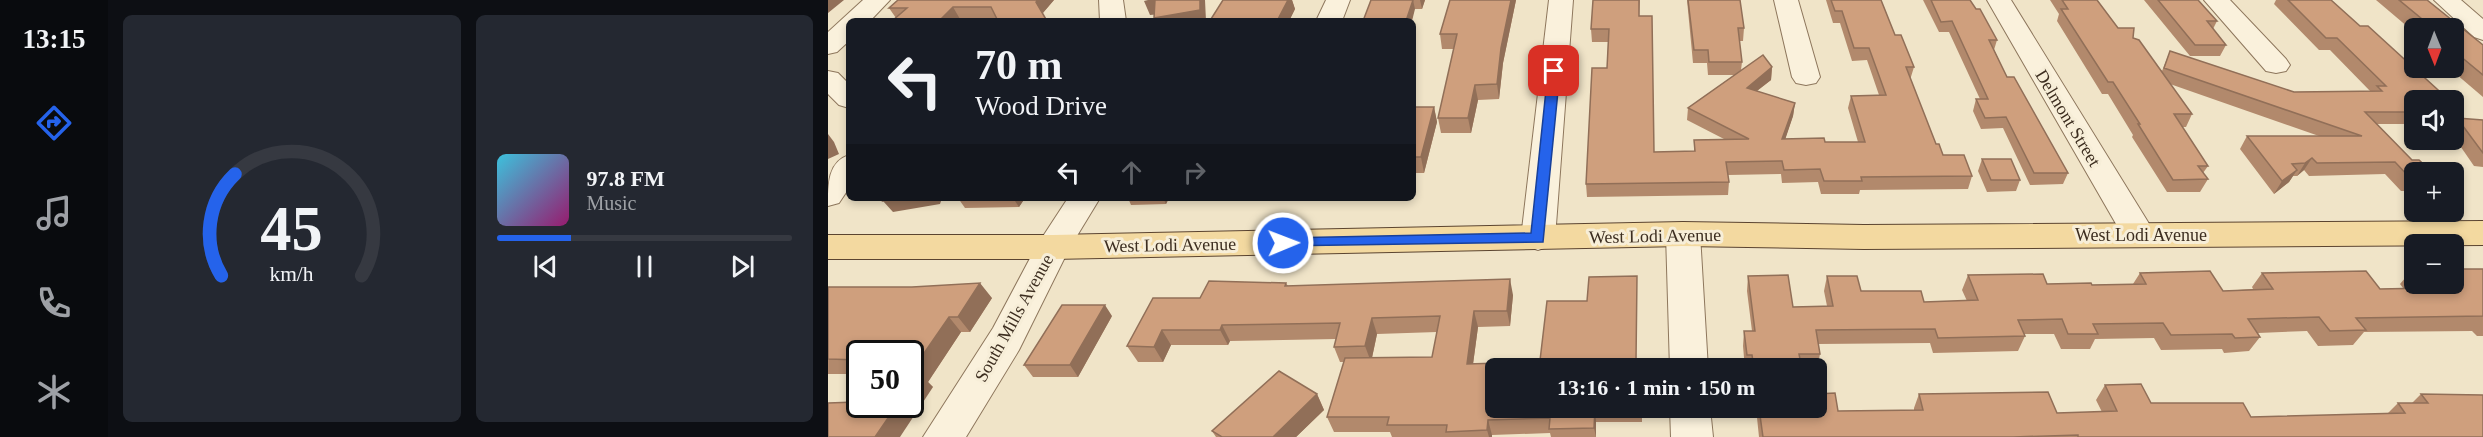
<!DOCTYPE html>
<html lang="en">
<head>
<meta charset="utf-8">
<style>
  :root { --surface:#171b24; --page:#242831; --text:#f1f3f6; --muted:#9ea1a6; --line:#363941; --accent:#2563eb }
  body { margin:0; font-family:Georgia,serif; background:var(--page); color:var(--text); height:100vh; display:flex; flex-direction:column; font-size:22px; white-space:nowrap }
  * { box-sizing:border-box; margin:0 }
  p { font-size:20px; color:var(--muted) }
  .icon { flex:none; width:33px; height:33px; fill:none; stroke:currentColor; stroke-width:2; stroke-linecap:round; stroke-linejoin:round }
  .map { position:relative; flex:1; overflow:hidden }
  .side { display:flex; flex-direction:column; gap:15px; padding:15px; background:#0d0f14; width:720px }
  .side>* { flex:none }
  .top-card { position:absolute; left:18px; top:18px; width:570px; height:183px; border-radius:9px; box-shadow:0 3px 9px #0003; background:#171b24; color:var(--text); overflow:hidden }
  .needle { width:39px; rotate:179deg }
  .fabs { position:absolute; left:1576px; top:18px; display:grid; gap:12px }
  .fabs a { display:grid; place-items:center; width:60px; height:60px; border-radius:9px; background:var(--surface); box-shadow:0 3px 9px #0003; font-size:30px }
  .speed { position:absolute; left:18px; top:340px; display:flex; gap:12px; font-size:30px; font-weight:700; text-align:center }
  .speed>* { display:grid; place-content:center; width:78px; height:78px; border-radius:50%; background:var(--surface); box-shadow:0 3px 9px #0003; line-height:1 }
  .speed .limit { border:3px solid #111; border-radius:9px; background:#fff; color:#111 }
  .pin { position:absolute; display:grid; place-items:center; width:51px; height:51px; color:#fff; margin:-26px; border-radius:12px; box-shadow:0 3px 9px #0006 }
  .me { position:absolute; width:66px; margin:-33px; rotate:89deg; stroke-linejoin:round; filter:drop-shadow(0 0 4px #0008) }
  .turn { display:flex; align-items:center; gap:21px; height:126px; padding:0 30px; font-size:27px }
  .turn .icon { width:78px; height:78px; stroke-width:2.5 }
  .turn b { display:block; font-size:42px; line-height:51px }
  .lanes { display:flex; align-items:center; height:57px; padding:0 30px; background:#0003; justify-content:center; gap:30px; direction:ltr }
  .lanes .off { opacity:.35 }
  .side .card { flex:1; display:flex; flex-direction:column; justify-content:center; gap:9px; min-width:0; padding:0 21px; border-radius:9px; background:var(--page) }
  .side .dial { align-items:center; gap:0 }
  .dial svg { height:156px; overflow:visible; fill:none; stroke:var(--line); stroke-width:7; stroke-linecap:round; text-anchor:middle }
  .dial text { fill:var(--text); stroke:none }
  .song { display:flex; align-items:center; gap:18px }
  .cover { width:72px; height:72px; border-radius:9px; background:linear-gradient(135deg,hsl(190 70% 55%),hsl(320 70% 35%)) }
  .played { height:6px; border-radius:3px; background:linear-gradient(90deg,var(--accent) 25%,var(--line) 25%) }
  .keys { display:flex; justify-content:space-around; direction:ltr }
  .side .tiles { flex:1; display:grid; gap:15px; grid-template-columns:repeat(2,1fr) }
  .trip { position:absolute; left:657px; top:358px; width:342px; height:60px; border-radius:9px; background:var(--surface); box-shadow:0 3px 9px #0003; font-weight:800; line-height:60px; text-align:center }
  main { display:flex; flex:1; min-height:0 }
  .tab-bar { display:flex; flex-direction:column; width:108px; justify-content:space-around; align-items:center; background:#090b0e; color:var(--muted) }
  .tab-bar .icon { width:42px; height:42px }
  .tab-bar .selected { color:var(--accent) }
  .tab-bar b { font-size:27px; color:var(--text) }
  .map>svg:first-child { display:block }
</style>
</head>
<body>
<main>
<nav class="tab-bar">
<b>13:15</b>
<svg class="icon selected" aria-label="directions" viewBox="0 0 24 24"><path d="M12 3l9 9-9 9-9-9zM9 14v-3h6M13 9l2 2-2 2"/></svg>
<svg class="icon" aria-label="music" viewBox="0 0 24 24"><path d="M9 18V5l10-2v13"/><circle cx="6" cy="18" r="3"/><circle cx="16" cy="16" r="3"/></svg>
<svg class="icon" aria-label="phone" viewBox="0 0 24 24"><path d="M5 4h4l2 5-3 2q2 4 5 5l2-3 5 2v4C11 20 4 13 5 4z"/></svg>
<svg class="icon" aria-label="climate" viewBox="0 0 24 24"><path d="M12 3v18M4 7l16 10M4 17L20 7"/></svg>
</nav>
<section class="side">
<div class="tiles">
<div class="card dial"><svg viewBox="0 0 100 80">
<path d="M14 69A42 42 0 1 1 86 69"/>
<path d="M14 69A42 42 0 0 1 21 17" stroke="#2563eb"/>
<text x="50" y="56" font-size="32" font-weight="700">45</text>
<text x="50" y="72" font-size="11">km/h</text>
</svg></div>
<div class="card">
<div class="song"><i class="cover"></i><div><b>97.8 FM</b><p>Music</p></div></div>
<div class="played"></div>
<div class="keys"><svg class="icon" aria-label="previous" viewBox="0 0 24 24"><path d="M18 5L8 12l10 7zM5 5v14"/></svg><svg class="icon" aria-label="pause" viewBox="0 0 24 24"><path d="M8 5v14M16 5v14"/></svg><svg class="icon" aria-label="next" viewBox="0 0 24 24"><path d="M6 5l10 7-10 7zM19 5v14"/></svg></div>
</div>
</div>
</section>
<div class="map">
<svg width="1655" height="437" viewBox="0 0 1655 437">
  <rect width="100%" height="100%" fill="#f0e4c8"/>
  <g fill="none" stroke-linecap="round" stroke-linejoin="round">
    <!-- minor casing -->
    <g stroke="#8d765c" stroke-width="2">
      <path id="minor" d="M35,0h27l-20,21h-21v20l-12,11 -9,2v-22z
        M271,0h24l3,21h-26z
        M498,0h24l-8,21h-26z
        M721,0h24l-18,238 -5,8 -12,4 -12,-4 -5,-8z
        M946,0h24l22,77 -4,6 -10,2 -10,-2 -4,-6z
        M1159,0h24l145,235 -5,8 -12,4 -12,-4z
        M1376,0h26l56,59 4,6 -4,6 -10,2 -10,-2z
        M1606,0h27l22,19v21l-9,-3z
        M0,71l10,2 11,11v24l-10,-3 -11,-11z
        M21,155v33l-10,15 -11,3c0,-23 0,-44 21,-51z
        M240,198h32l-31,51 -50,101 -53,87h-43l70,-109 43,-81z
        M855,222l12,4 5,8 8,135h-38l-4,-135 5,-8z
        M842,408h40l3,29h-42z"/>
    </g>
    <!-- major casing -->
    <g stroke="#5b4430" stroke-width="2">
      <path id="major" d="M1655,221v24l-619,4 -181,-3 -630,13h-225v-24h225l630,-13 181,3z"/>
    </g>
    <!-- minor -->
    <use href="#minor" fill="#faf1dc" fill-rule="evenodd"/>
    <!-- major -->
    <use href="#major" fill="#f3d9a0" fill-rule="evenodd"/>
  </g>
  <!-- wall -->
  <path fill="#b2896c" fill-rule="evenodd" d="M70,0h156l-12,14 -45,4 -37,1 -2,2h-66l4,-3 -7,-10z
    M395,0h69l3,9 -6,12h-77l-1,-2z
    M543,0h54l-3,9h-7z
    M622,0h66l-13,63 -4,36 -21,1 -7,33h-30l-3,-15 16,-69h-12l-2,-15z
    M765,0h47l-1,16 15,136 40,-1v-11l30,-1 -37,-19 1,-12 46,-33h-26l-1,-12h-14l-6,-63h53l4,28 -1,13h-4l3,21 -1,8 31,-3 -1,13 -14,11 38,12 -2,13 -8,23 40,3h33l-10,-34 3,-12 28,-1 -12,-35 -15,1 -12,-38h-7l-7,-23h55l14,35 19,32 -4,13 26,64 7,11 29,21 -4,13 -108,1 -1,4h-38l-3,-12 -36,1 -1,-9 -53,1 1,7 -1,13 -141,2 -1,-13 21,-116 1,-26h-16l-1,-13z
    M1095,0h47l6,9 21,31 -3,10 13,27 61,96 -5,11 -33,1 -27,-57 -22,1 -8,-18 3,-12h4l-31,-67h-10z
    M1222,0h47l21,28 15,10 29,33 8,-20 124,41h77l-41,-42h-11l-45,-46 2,-4h55l84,100v24h-38l38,48v19h-14l-16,-17 -76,2 -5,-6 -7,6h-4l-4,6 -15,12 -34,-45 7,-13h72l-149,-52 22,30 -6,13h-4l26,39 -5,7 5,6 -8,13h-33l-35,-55 1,-2 -25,-41h-6l-45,-73 2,-7z
    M1316,0h54l19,21 -4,8 13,16 -6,11h-30z
    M1548,0h51l56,45v52l-34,-29h5v-40h-39v5z
    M1626,105l7,6 -7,9z
    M606,107l3,15 -13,51h-11v-63z
    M1629,118l26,2v47l-9,-1 -20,-29v-15z
    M1154,159l38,21 -4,11 -29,1 -9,-21z
    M130,198h67l-6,9 -54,1z
    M300,198h41l-3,6 -35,1z
    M1655,269v67h-6l-5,-5 -108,1 -11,13 -35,1 -11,-15 -49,2 2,4 -11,14 -25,2 -2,-4 -61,1 -7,-12 -59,1 -5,10h-29l-7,-15h-29v2l-7,15 -85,2 -3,-10 -112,1 2,10 -3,15h-72l-2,-23 1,-15h8l-5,-40 1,-15 45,31 34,-1 -3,-15 3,-15 34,15 63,11 43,-1 -5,-11 6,-15 79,9 45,1 41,-1 7,-11 83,18 30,-2 -1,-2 10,-14 118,16 23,-1 -3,-4 12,-14h3v14h39z
    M458,283l2,3 225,9 -3,31 -32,1 -5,37 23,44h146v14h-46v15h-45l-1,-4 -58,2v2h-100l-2,-5h-56l-7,-15 17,-55h-4l-6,-15 2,-8 -106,2 -2,4h-57l-8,17h-25l-11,-16 73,-48zM609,332l-5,25 -60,1 5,-24z
    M0,287l164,11 -22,34h-9l-33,50 5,5 -77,15 54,-48h-50v20h-32z
    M284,316l-34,61h-45l-9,-12z
    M1277,385l46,18 100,14 136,-3 11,-11h14l9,-9 62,43h-724l-3,-29h60l22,3 76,-1v-2l5,-14 138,19 45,-1 -6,-12z
    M489,394l7,16 -28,27h-80l-4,-6z"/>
  <!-- shaded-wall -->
  <path fill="#916f58" d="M0,0h16l-16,13z
    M210,0h16l-12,14 -6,-12z
    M320,0h7l6,14 -11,1 -6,-14z
    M372,0h5l1,21h-51l-1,-3z
    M460,0h4l3,9 -6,12h-12z
    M585,0l2,9 -3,12h-6z
    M592,0h5l-3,9z
    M683,0h5l-13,63 -4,36 -2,-15 4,-36z
    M125,7l7,12 -2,2h-19z
    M944,67l-1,13 -26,20 2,-12z
    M647,85l3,15 -7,33 -3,-15z
    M967,103l-2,13 -12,36 1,-13z
    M606,107l3,15 -13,51 -3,-16z
    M0,134l6,8 5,12 -11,5z
    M1484,158l-8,12 -7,6 8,-13z
    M1469,170l-8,12 -15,12 8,-13z
    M70,198h44l-2,6 -47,8 -10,-11z
    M185,198h12l-6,9z
    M335,198h6l-3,6z
    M682,279l3,16 -3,31 -3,-15z
    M152,283l12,15 -22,34 -12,-15z
    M277,305l7,11 -34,61 -8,-12z
    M646,311l4,16 -7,52 -4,-15z
    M121,317l12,15 -33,50 5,5 -33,50h-25l22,-32h13l1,-33z
    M544,318l5,16 -6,28 -6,-16z
    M394,325l8,16 -2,4 -8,-15z
    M334,330l9,15 -8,17 -9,-15z
    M489,394l7,16 -28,27h-23z
    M767,408l1,14v15l-2,-9z
    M660,420l4,15v2h-3l-2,-7z"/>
  <!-- building -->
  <path fill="#cf9f7d" stroke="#916f58" stroke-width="1.5" d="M70,0h140l-2,2 11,19h-49l-7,-14h-38l-14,14h-47l15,-13h-18z
    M327,0h45v10l-46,8z
    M395,0h65l-11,21h-53l1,-2h-14z
    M543,0h42l-7,21h-43z
    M622,0h61l-10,48 -4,36 -22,1 -7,33h-30l19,-84h-17z
    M765,0h46v16h13l2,136 41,-1 -1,-11 55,-1 -61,-31 75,-53 9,12 -25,21 48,15 -13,36 42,-1 1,4h40l-14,-46 35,-1 -17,-47h-15l-12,-37h-7l-4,-11h50l14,35h6l13,32h-8l30,77h3l4,11h21l8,21 -111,1 1,4h-38l-4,-12 -36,1 -2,-9 -56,1 3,20 -143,2 6,-116h15l2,-39h-18z
    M860,0h52l4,28h-6l4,34h-33l-1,-12h-14z
    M1103,0h39l6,9h4l17,31h-8l18,37h7l54,96h-34l-28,-56 -21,1 -9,-19h12l-36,-78 -11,1z
    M1234,0h35l21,28h16l-1,10 6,2 53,74h-18l34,52h-10l10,13 -35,1 -35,-56h2l-27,-42h-5l-47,-73h7z
    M1330,0h40l19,21h-10l19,24h-31z
    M1460,0h43l29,26h8l81,74h-34v12h-50l47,48h7l13,12h-17v7h-4l-16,-17 -78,1 -5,-5 -7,5 -13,1 5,6 -15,11 -35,-45h115l-198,-68 6,-17 124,41 88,-1 -5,-5h9l-49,-48h-11z
    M1571,0h28l56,45v30l-29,-24v-4h1l-1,-1v-18h-21z
    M1626,105l7,6h-7z
    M586,107h20l-13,50h-8v-47z
    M1629,118l26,2v33z
    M1154,159h29l9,21h-29z
    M57,198h13l-15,3z
    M1626,269h29v47l-127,2 10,12 -36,1 -11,-14 -71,2 12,18 -25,1 -3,-4 -61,1 -8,-12 -70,1 5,10h-30l-6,-15 -44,1 7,16 -87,2 -3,-9 -119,1 4,24h-21l3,15h-48l-2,-14h-5l-3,-24h11l-7,-55 40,-1 5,32 40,-1 -6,-30h30l4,15h60l3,11 54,-2 -10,-25 75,-1 4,10 44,-1 1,2 54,-1 -6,-11 70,-2 13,20 50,-2 -11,-16 104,-2 14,18 48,-1 -3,-4h29z
    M809,276l-1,85h5v8h-102l8,-68h40l2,-24z
    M682,279l-3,32h-33l-7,53 33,-1 -1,6h-3v39h99l-1,20 -45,1 1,-11 -62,2 -1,10 -41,2 1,-7h-60l2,-8h-62l18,-59 87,-1 8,-41 -68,2 -7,28 -31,1 6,-24 -118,2 -2,5h-58l-8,17 -27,-1 26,-48h47l9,-17 77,2 -1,3z
    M152,283l-22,34h-9l-38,55h8l-9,12v-30h-50v6l-32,-1v-72h84z
    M234,305h43l-35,60h-46z
    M451,371l38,23 -44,43h-51l-10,-6z
    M1313,384l10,19h92l8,14 154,-4 -7,-10h30l-7,-9 62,1v42h-405v-2l-65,2h-250l-4,-29h57v-14l19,-1 3,18 85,-1 -4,-16 129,-2 9,21 60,-2 -12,-26z
    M32,397v8h37l-22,32h-47v-34l28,-1z"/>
  <!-- route -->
  <path fill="#2563eb" stroke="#184099" stroke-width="1.5" d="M726,68l6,3 -17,171 -265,4 -2,-3 7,-5 248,-5 17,-162z"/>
  <g text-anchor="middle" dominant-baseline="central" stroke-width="6" stroke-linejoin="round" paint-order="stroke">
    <!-- street labels -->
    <g font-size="18" fill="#3d2e20" stroke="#f7eed8">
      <text transform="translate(1240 118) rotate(59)">Delmont Street</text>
      <text x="1313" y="235">West Lodi Avenue</text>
      <text transform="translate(827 236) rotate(-1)">West Lodi Avenue</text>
      <text transform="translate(342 245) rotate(-1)">West Lodi Avenue</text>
      <text transform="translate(186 318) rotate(-61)">South Mills Avenue</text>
    </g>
  </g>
</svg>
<div class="fabs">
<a><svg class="needle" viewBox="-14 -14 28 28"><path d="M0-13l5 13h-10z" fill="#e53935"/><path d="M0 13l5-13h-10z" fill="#9ea1a6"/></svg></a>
<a><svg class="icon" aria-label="sound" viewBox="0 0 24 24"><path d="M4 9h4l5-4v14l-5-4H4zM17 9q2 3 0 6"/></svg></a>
<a>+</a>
<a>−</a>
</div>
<div class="speed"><div class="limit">50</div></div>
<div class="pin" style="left:726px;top:71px;background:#d93025"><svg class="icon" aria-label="arrive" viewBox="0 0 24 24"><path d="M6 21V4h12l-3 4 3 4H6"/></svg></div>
<svg class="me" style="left:455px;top:243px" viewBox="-20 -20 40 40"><circle r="17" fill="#2563eb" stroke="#fff" stroke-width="3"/><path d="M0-11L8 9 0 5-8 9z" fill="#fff"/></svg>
<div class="trip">13:16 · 1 min · 150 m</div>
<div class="top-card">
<div class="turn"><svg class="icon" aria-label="left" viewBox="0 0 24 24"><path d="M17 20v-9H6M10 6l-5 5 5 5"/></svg><div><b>70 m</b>Wood Drive</div></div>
<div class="lanes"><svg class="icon" aria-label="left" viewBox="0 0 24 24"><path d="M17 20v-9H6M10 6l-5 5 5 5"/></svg><svg class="icon off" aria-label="ahead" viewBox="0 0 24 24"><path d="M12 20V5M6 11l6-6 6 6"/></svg><svg class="icon off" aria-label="right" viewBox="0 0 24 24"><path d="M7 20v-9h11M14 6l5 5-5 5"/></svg></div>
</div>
</div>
</main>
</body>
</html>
